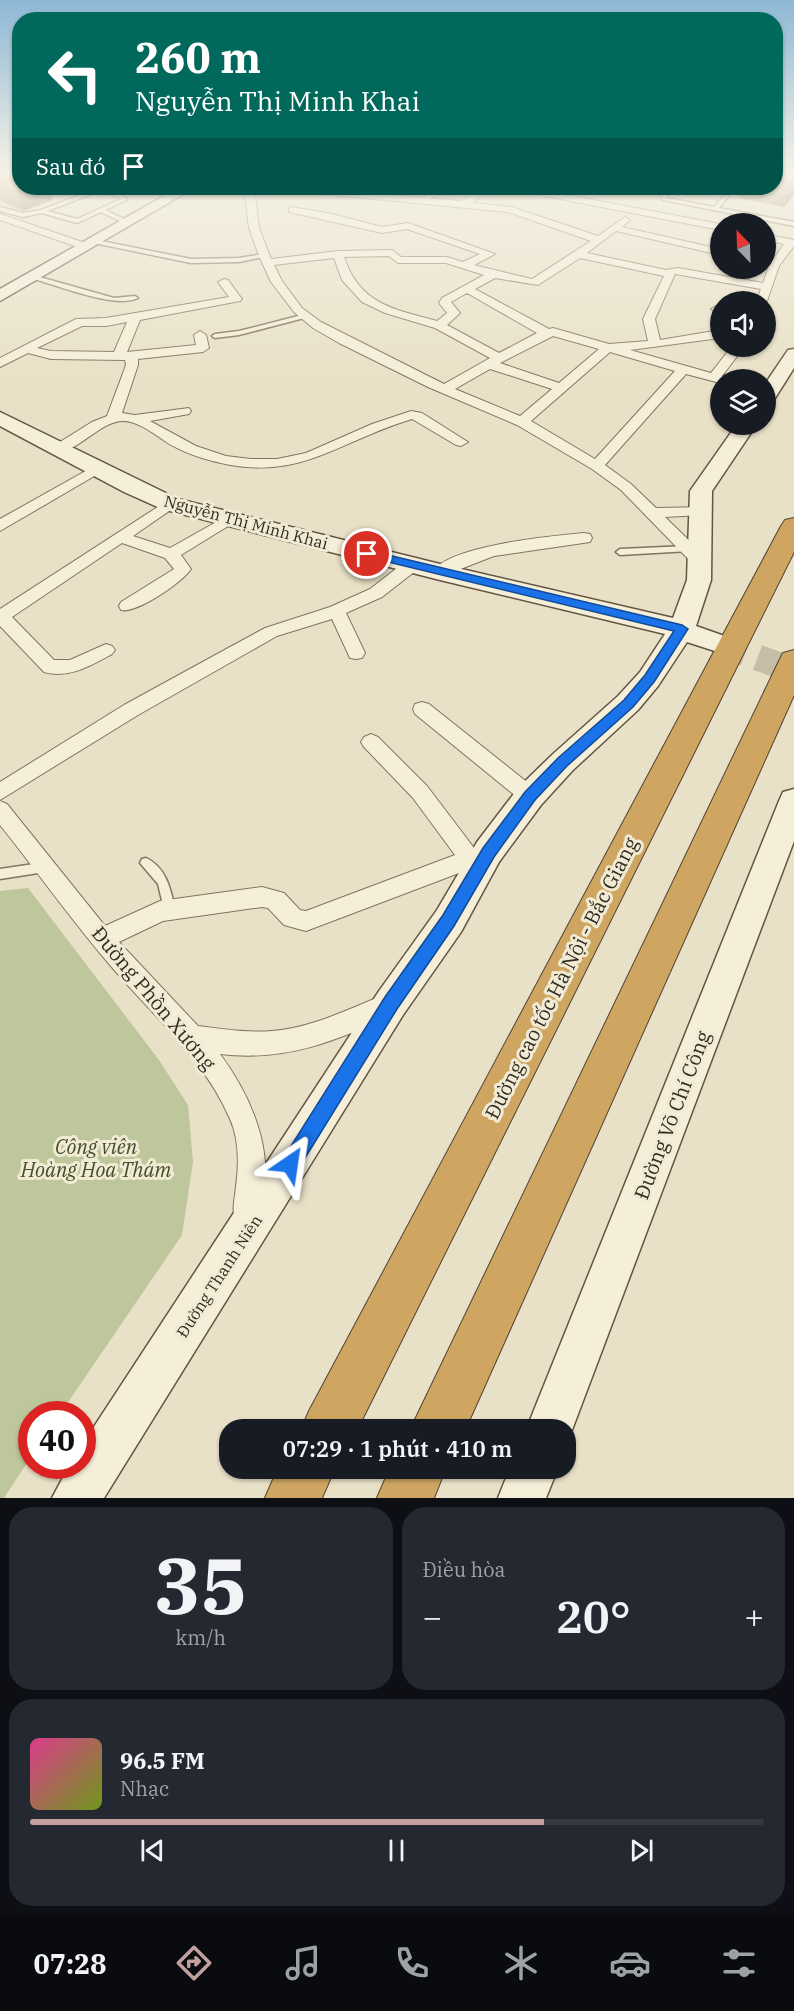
<!DOCTYPE html>
<html lang="vi">
<head>
<meta charset="utf-8">
<style>
  :root { --surface:#171b24; --page:#242831; --text:#f1f3f6; --muted:#9ea1a6; --line:#363941; --accent:#c3a09f }
  body { margin:0; font-family:"IBM Plex Serif",serif; background:var(--page); color:var(--text); height:100vh; display:flex; flex-direction:column; font-size:22px; white-space:nowrap }
  * { box-sizing:border-box; margin:0 }
  p { font-size:20px; color:var(--muted) }
  .icon { flex:none; width:33px; height:33px; fill:none; stroke:currentColor; stroke-width:2; stroke-linecap:round; stroke-linejoin:round }
  .map { position:relative; height:1498px; overflow:hidden }
  .details { display:flex; flex-direction:column; gap:9px; padding:9px; background:#0d0f14; flex:1 }
  .details>* { flex:none }
  .top-card { position:absolute; left:12px; top:12px; width:771px; height:183px; border-radius:24px; box-shadow:0 2px 4px #0004; background:#00695c; color:#fff; overflow:hidden }
  .needle { width:39px; rotate:337deg }
  .tools { position:absolute; left:710px; top:213px; display:grid; gap:12px }
  .tools a { display:grid; place-items:center; width:66px; height:66px; border-radius:50%; background:var(--surface); box-shadow:0 2px 4px #0004; font-size:30px }
  .speed { position:absolute; left:18px; top:1401px; display:flex; gap:12px; font-size:30px; font-weight:700; text-align:center }
  .speed>* { display:grid; place-content:center; width:78px; height:78px; border-radius:50%; background:var(--surface); box-shadow:0 2px 4px #0004; line-height:1 }
  .speed .limit { border:9px solid #d22; background:#fff; color:#111 }
  .pin { position:absolute; display:grid; place-items:center; width:51px; height:51px; color:#fff; margin:-26px; border:3px solid #fff; border-radius:50%; box-shadow:0 2px 6px #0007 }
  .me { position:absolute; width:66px; margin:-33px; rotate:32deg; stroke-linejoin:round; filter:drop-shadow(0 0 4px #0008) }
  .turn { display:flex; align-items:center; gap:21px; height:126px; padding:0 24px; font-size:27px }
  .turn .icon { width:78px; height:78px; stroke-width:2.5 }
  .turn b { display:block; font-size:42px; line-height:51px }
  .then { display:flex; align-items:center; height:57px; padding:0 24px; background:#0003; gap:12px; font-size:22px }
  .big { font-size:45px; font-weight:600; line-height:1.1 }
  .details .widget { flex:1; display:flex; flex-direction:column; justify-content:center; gap:9px; min-width:0; padding:0 21px; border-radius:24px; background:var(--page) }
  .details .dial { align-items:center; gap:0 }
  .dial b { font-size:78px; line-height:1 }
  .song { display:flex; align-items:center; gap:18px }
  .cover { width:72px; height:72px; border-radius:9px; background:linear-gradient(135deg,hsl(330 70% 55%),hsl(80 70% 35%)) }
  .played { height:6px; border-radius:3px; background:linear-gradient(90deg,var(--accent) 70%,var(--line) 70%) }
  .keys { display:flex; justify-content:space-around; direction:ltr }
  .heat { display:flex; justify-content:space-between; align-items:center; font-size:33px; direction:ltr }
  .details .tiles { flex:1; display:grid; gap:9px; grid-template-columns:1fr 1fr }
  .widget:last-child { grid-column:span 2 }
  .trip { position:absolute; left:219px; top:1419px; width:357px; height:60px; border-radius:24px; background:var(--surface); box-shadow:0 2px 4px #0004; font-weight:600; line-height:60px; text-align:center }
  .tab-bar { display:flex; height:96px; justify-content:space-around; align-items:center; background:#090b0e; color:var(--muted) }
  .tab-bar .icon { width:42px; height:42px }
  .tab-bar .active { color:var(--accent) }
  .tab-bar b { font-size:27px; color:var(--text) }
  .map>svg:first-child { display:block }
</style>
</head>
<body>
<div class="map">
<svg width="794" height="1498" viewBox="0 0 794 1498">
  <rect width="100%" height="100%" fill="#e9e1c7"/>
  <!-- green -->
  <path fill="#bec69c" d="M28,888l131,172 29,45 5,57 -11,73 -122,179h-28l-1,43 -27,41h-4v-607z"/>
  <g fill="none" stroke-linecap="round" stroke-linejoin="round">
    <!-- secondary-tunnel -->
    <path stroke="#c5bda6" stroke-width="26" stroke-dasharray="26 13" stroke-linecap="butt" d="M721,644l73,27"/>
    <!-- lane casing -->
    <g stroke="#82745e" stroke-width="3">
      <path id="lane" d="M33,188h24l-12,4z
        M99,188h6l22,10v2l-22,10 25,12v2h-4l-25,-12 -24,11 -35,-10 -19,4 -23,-6v-4l23,6 18,-3zM102,190l19,9 -44,20 -30,-8z
        M440,188l8,1 -24,12 -5,-1z
        M668,188h5l-7,7 1,3 47,9 17,-19h4l-16,20 75,14v4l-131,-26 -3,-5z
        M96,240l95,19 48,-1 25,-4 3,2 -28,6 -48,1 -97,-20 -1,-1z
        M36,276l78,22 21,-2 3,2c-22,11 -79,-12 -104,-19v-2z
        M306,314l2,1v2l-69,18 -24,3 -3,-2 3,-2 24,-3z
        M687,546l3,1v4l-70,4 -4,-3 4,-3z
        M146,858c20,9 25,32 29,51l-2,4 -4,1 -4,-1 -7,-29 -18,-21 2,-4z
        M47,862l4,1 2,4 -2,4 -51,8v-10z"/>
    </g>
    <!-- street casing -->
    <g stroke="#82745e" stroke-width="2">
      <path id="street" d="M244,188h10l5,40 12,31 67,-8 54,-1 9,7h46l16,5 17,-8 -73,-25 -25,4 -93,-21v-4l3,-1 40,7 50,13 26,-4 87,31 -21,11 58,14 59,-38 -83,-29 -217,-21 -4,-3h28l146,13 20,-13h9l-18,15 40,4 86,29 27,-19 5,3 -8,7 98,22v6l-104,-24 -29,22 79,17 12,-2 85,15 6,-17 15,-22 -19,-4v-6l29,6v6l-15,20 -13,38 -1,-2h-9l5,-13 -86,-15 -20,45 5,21 60,-10v8l-90,12 81,23 21,-27h13l-23,30 6,4h-8v3l-34,-9 -81,91 26,19 25,24 50,-1 3,3 -8,5 -36,2 41,40 2,4 -2,4h-12l-73,-75 -29,-21 -75,-44 -89,-38 -89,-44 -26,-15 -19,-16 -23,-30 -12,-26 -10,-28zM389,256l9,7h48l38,12 -42,23 -3,5 8,10 -10,8c-43,-12 -77,-16 -93,-64zM334,258l8,22 20,22 23,11 50,15 55,30 -46,26 -123,-62 -19,-14 -20,-27 -8,-16zM580,258l84,18 -21,43 5,22 -39,3 -56,-16 -4,1 -74,-40 20,-11 43,7zM467,293l70,40 -38,20 -52,-28 13,-12 -9,-11zM553,336l46,13 -40,34 -59,-20zM610,352l65,19 -80,88 -64,-38zM490,369l62,20 -32,27 -65,-27z
        M514,188h17l189,36v6l-201,-39z
        M0,214l91,31 1,2 -9,2 -83,-29z
        M224,279l4,1 14,19 -2,2 -100,19 -13,32 69,-7 -2,-10 6,-4 6,4 3,13 -6,4 -65,7v6l-16,48 13,2 54,-7 2,3 -2,3 -39,7 46,25 30,10 25,3h26l29,-6 66,-29 39,-13 11,2 46,29 -7,4 -5,-1 -44,-26c-82,25 -116,68 -210,39 -10,-3 -20,-7 -29,-12 -15,-8 -31,-24 -49,-25 -24,-1 -49,35 -69,30l-2,-3 2,-3 37,-23 15,-6 19,-51 -1,-5 -74,-1 -23,-6 -28,14v-9l76,-39 30,-1 123,-21 -11,-15zM127,322l-13,30 -63,-1 -14,-3 45,-22h24z
        M717,306h3v6l-9,-3z
        M98,464l5,1 2,3 -2,3 -103,60v-12z
        M170,499l5,2 3,3 -3,3 -42,29 37,12 55,-31 5,-2 8,5 -57,35 10,14c-8,13 -55,45 -70,41l-2,-4 2,-4 53,-33 -9,-11 -43,-15 -110,74 42,43h16l36,-16 6,2 3,4 -3,4c-22,12 -43,25 -68,18l-44,-46v-17z
        M584,533l6,1 2,4 -2,4 -96,14 -54,21 -6,-1 -2,-4c18,-27 120,-36 152,-39z
        M412,560l6,1 2,4 -2,4 -36,28 -36,16 19,40 -3,5 -6,1 -6,-1 -18,-39 -55,17 -139,79 -138,85v-18l124,-77 106,-58 35,-19 65,-21 40,-18 36,-28z
        M422,702l7,2 108,86 3,6 -3,6 -7,2 -7,-2 -108,-88 -2,-5 2,-5z
        M371,734l7,3 49,49 47,62 14,-5 8,2 3,7 -3,7 -190,72 -22,-6 -16,-17 -6,-1 -99,14 -44,21 79,84c25,3 49,7 74,5 40,-3 77,-22 114,-37l9,4 3,8 -3,8c-60,27 -108,48 -175,40 35,47 60,110 36,168l-10,4 -10,-4c-5,-13 -1,-22 0,-36 3,-21 3,-47 -6,-67 -26,-61 -78,-104 -120,-154 -39,-45 -73,-94 -110,-140v-24l7,3 98,122 55,-25 102,-14 22,6 16,17 6,1 149,-56 -42,-57 -49,-51 -3,-5 3,-5z"/>
    </g>
    <!-- secondary casing -->
    <g stroke="#645541" stroke-width="3">
      <path id="secondary" d="M178,188h16l-194,113v-12z
        M794,349v19l-22,35 -7,2v-21l23,-34z
        M0,412l178,87 262,65 233,54 14,-38 3,-89 47,-67h20l-45,67 -1,89 -15,46 34,12 4,6 -4,6 -9,3 -34,-11 -29,44 -20,24 -65,60 -32,35 -42,57 -38,70 -58,83 -299,483h-52l17,-32h13v-21l297,-454 58,-81 40,-68 42,-55 34,-33 65,-58 22,-24 25,-38 -225,-54 -278,-71 -38,-17 -124,-66z
        M794,789v52l-228,605v-16h-40l253,-629 4,-9z
        M510,1468h48l-12,30h-48z"/>
    </g>
    <!-- highway casing -->
    <g stroke="#514332" stroke-width="2">
      <path id="highway" d="M794,518v34l-437,878h-56l8,-19 472,-885 4,-6z
        M794,650v45l-329,735h-55l369,-769 4,-8z
        M278,1468h57l-13,30h-57z
        M390,1468h56l-12,30h-57z"/>
    </g>
    <!-- lane -->
    <use href="#lane" fill="#f5eed9" fill-rule="evenodd"/>
    <!-- street -->
    <use href="#street" fill="#f5eed9" fill-rule="evenodd"/>
    <!-- secondary -->
    <use href="#secondary" fill="#f5eed9" fill-rule="evenodd"/>
    <!-- highway -->
    <use href="#highway" fill="#cea662" fill-rule="evenodd"/>
  </g>
  <!-- wall -->
  <path fill="#a88a6f" d="M0,169l53,31 -30,11 -23,-10z
    M794,183v11l-10,13 -46,-9 3,-10z"/>
  <!-- shaded-wall -->
  <path fill="#88715a" d="M31,188h18l4,12 -30,11 -6,-19z
    M794,188v6l-10,13 3,-10z"/>
  <!-- building -->
  <path fill="#c3a181" stroke="#88715a" stroke-width="1.5" d="M0,169h12l8,3v16h11l-14,4 -17,-6z
    M776,179l18,4v5l-7,9 -46,-9h35z"/>
  <!-- sky -->
  <linearGradient id="sky" x2="0" y2="1"><stop stop-color="#8eb8d5"/><stop offset="0.45" stop-color="#f5f2e6"/><stop offset="1" stop-color="#f5f2e6" stop-opacity="0"/></linearGradient>
  <rect width="794" height="379" fill="url(#sky)"/>
  <!-- route -->
  <path fill="#1a73e8" stroke="#114b97" stroke-width="1.5" d="M367,550l315,75 6,4 -34,53 -21,25 -66,59 -32,34 -41,57 -40,69 -57,83 -100,162 -7,2 -6,-2 -3,-7 3,-7 101,-160 58,-82 40,-67 42,-56 33,-34 66,-58 21,-25 29,-44 -311,-75v-5z"/>
  <g text-anchor="middle" dominant-baseline="central" stroke-width="6" stroke-linejoin="round" paint-order="stroke">
    <!-- street labels -->
    <g font-size="16" fill="#342b20" stroke="#f1ebd5">
      <text transform="translate(246 522) rotate(15)">Nguyễn Thị Minh Khai</text>
      <text transform="translate(219 1276) rotate(-57)">Đường Thanh Niên</text>
    </g>
    <!-- near-street labels -->
    <g font-size="20" fill="#342b20" stroke="#f1ebd5">
      <text transform="translate(561 978) rotate(-63)">Đường cao tốc Hà Nội - Bắc Giang</text>
      <text transform="translate(154 998) rotate(50)">Đường Phồn Xương</text>
      <text transform="translate(672 1115) rotate(-69)">Đường Võ Chí Công</text>
    </g>
    <!-- near-park labels -->
    <g font-size="20" font-style="italic" fill="#424e29" stroke="#f1ebd5">
      <text x="96" y="1146">Công viên<tspan x="96" dy="23">Hoàng Hoa Thám</tspan></text>
    </g>
  </g>
</svg>
<div class="tools">
<a><svg class="needle" viewBox="-14 -14 28 28"><path d="M0-13l5 13h-10z" fill="#e53935"/><path d="M0 13l5-13h-10z" fill="#9ea1a6"/></svg></a>
<a><svg class="icon" aria-label="sound" viewBox="0 0 24 24"><path d="M4 9h4l5-4v14l-5-4H4zM17 9q2 3 0 6"/></svg></a>
<a><svg class="icon" aria-label="layers" viewBox="0 0 24 24"><path d="M12 4l9 5-9 5-9-5zM3 14l9 5 9-5"/></svg></a>
</div>
<div class="speed"><div class="limit">40</div></div>
<div class="pin" style="left:367px;top:554px;background:#d93025"><svg class="icon" aria-label="arrive" viewBox="0 0 24 24"><path d="M6 21V4h12l-3 4 3 4H6"/></svg></div>
<svg class="me" style="left:290px;top:1164px" viewBox="-20 -20 40 40"><path d="M0-17L14 15 0 8-14 15z" fill="#1a73e8" stroke="#fff" stroke-width="4"/></svg>
<div class="trip">07:29 · 1 phút · 410 m</div>
<div class="top-card">
<div class="turn"><svg class="icon" aria-label="left" viewBox="0 0 24 24"><path d="M17 20v-9H6M10 6l-5 5 5 5"/></svg><div><b>260 m</b>Nguyễn Thị Minh Khai</div></div>
<div class="then">Sau đó<svg class="icon" aria-label="arrive" viewBox="0 0 24 24"><path d="M6 21V4h12l-3 4 3 4H6"/></svg></div>
</div>
</div>
<section class="details">
<div class="tiles">
<div class="widget dial"><b>35</b><p>km/h</p></div>
<div class="widget"><p>Điều hòa</p>
<div class="heat"><a>−</a><b class="big">20°</b><a>+</a></div>
</div>
<div class="widget">
<div class="song"><i class="cover"></i><div><b>96.5 FM</b><p>Nhạc</p></div></div>
<div class="played"></div>
<div class="keys"><svg class="icon" aria-label="previous" viewBox="0 0 24 24"><path d="M18 5L8 12l10 7zM5 5v14"/></svg><svg class="icon" aria-label="pause" viewBox="0 0 24 24"><path d="M8 5v14M16 5v14"/></svg><svg class="icon" aria-label="next" viewBox="0 0 24 24"><path d="M6 5l10 7-10 7zM19 5v14"/></svg></div>
</div>
</div>
</section>
<nav class="tab-bar">
<b>07:28</b>
<svg class="icon active" aria-label="directions" viewBox="0 0 24 24"><path d="M12 3l9 9-9 9-9-9zM9 14v-3h6M13 9l2 2-2 2"/></svg>
<svg class="icon" aria-label="music" viewBox="0 0 24 24"><path d="M9 18V5l10-2v13"/><circle cx="6" cy="18" r="3"/><circle cx="16" cy="16" r="3"/></svg>
<svg class="icon" aria-label="phone" viewBox="0 0 24 24"><path d="M5 4h4l2 5-3 2q2 4 5 5l2-3 5 2v4C11 20 4 13 5 4z"/></svg>
<svg class="icon" aria-label="climate" viewBox="0 0 24 24"><path d="M12 3v18M4 7l16 10M4 17L20 7"/></svg>
<svg class="icon" aria-label="car" viewBox="0 0 24 24"><path d="M5 17H2v-5l4-1 3-4h7l3 4 3 1v5h-3M9 17h6M6 11h13"/><circle cx="7" cy="17" r="2"/><circle cx="17" cy="17" r="2"/></svg>
<svg class="icon" aria-label="filters" viewBox="0 0 24 24"><path d="M4 7h16M4 17h16"/><circle cx="9" cy="7" r="2"/><circle cx="15" cy="17" r="2"/></svg>
</nav>
</body>
</html>
